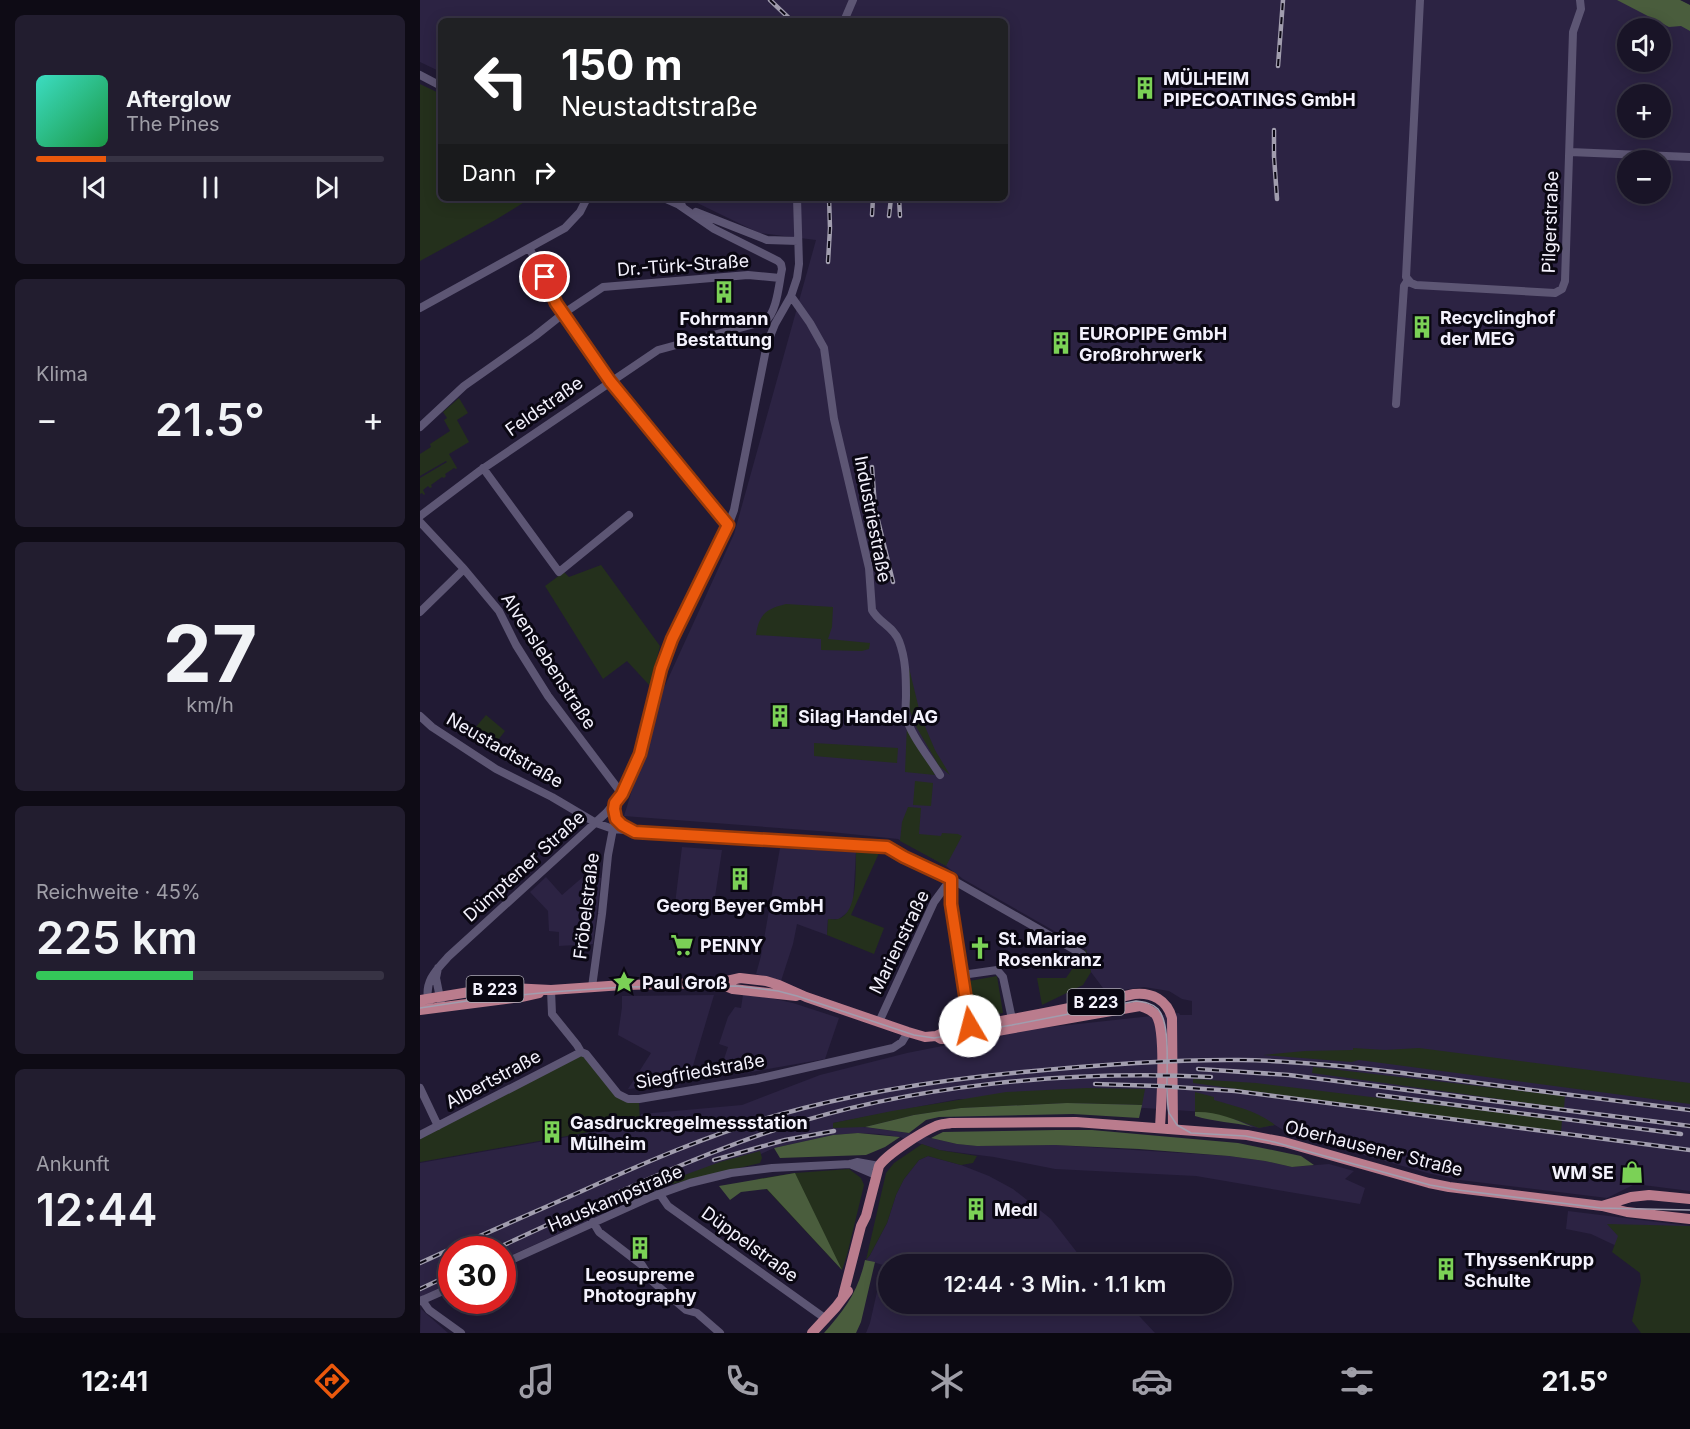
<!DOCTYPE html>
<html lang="de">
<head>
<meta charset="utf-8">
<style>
  :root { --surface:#191427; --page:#221d2f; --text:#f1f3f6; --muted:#9f9ea7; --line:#373344; --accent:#ea580c }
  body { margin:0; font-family:Inter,sans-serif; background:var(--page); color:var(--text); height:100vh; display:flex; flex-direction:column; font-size:22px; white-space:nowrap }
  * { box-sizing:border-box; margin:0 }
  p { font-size:20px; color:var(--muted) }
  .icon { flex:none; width:33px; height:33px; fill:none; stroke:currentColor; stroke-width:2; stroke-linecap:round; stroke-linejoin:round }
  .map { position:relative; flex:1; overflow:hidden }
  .details { display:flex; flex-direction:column; gap:15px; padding:15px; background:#0e0b15; width:420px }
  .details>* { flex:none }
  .top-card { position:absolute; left:18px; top:18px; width:570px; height:183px; border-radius:9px; box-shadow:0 3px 15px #0003,0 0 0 2px var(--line); background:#202124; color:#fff; overflow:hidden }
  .controls { position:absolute; left:1197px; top:18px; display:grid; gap:12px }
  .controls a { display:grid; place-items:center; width:54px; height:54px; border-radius:50%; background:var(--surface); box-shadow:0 3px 15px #0003,0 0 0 2px var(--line); font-size:30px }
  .speed { position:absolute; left:18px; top:1236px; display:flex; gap:12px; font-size:30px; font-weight:700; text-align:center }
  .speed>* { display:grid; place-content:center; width:78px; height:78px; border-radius:50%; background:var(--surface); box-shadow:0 3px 15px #0003,0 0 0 2px var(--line); line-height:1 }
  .speed .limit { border:9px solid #d22; background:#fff; color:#111 }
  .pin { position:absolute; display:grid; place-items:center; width:51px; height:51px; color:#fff; margin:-26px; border:3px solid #fff; border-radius:50%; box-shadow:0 2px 6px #0007 }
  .me { position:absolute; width:66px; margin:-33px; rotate:352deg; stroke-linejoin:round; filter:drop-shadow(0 0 4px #0008) }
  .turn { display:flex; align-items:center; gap:21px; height:126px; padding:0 24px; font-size:27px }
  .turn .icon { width:78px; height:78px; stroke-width:2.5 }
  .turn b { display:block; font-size:42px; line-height:51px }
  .then { display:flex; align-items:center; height:57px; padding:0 24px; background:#0003; gap:12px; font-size:22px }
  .big { font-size:45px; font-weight:600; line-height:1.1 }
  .details .widget { flex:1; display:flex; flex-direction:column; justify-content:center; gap:9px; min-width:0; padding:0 21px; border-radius:9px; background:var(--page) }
  .details .dial { align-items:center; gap:0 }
  .dial b { font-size:78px; line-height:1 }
  .song { display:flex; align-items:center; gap:18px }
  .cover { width:72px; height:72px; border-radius:9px; background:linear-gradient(135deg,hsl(170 70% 55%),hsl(140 70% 35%)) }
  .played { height:6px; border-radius:3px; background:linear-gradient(90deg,var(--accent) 20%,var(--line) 20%) }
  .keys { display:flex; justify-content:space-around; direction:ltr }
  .heat { display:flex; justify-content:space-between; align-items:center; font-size:33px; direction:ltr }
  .charge { height:9px; border-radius:4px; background:linear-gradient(90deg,#34c759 45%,var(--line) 0) }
  .trip { position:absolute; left:458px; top:1254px; width:354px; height:60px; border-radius:30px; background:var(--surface); box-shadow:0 3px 15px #0003,0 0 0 2px var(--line); font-weight:600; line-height:60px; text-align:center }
  .tabs { display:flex; height:96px; justify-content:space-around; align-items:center; background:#0a0810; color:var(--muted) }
  .tabs .icon { width:42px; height:42px }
  .tabs .current { color:var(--accent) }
  .tabs b { font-size:27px; color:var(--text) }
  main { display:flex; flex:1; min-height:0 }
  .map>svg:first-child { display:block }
</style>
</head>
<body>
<main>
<section class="details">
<div class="widget">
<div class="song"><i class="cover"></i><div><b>Afterglow</b><p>The Pines</p></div></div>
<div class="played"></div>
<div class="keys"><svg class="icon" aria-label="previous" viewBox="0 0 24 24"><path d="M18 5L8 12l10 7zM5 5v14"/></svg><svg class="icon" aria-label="pause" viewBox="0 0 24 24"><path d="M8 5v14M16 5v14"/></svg><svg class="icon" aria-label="next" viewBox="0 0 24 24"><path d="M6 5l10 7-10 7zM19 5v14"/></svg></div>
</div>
<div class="widget"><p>Klima</p>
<div class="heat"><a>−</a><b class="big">21.5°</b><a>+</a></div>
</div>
<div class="widget dial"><b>27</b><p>km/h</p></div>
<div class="widget"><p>Reichweite · 45%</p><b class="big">225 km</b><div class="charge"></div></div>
<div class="widget"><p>Ankunft</p><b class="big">12:44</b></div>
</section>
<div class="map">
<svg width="1270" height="1333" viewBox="0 0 1270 1333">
  <rect width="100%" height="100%" fill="#211a34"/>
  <!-- built -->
  <path fill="#2c2343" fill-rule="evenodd" d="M0,0h1260l10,5v1186l-55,-7 -28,14 -147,-18 -29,-6 -89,-25 -54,-16 -13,-8 -16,3 -6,-1 -48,-15 -137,-9 -109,-4 -126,24 76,10 48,11 20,2 78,-1 174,11 36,5 27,6 37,-3 25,7 -9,8 20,9 -5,16 -164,-28 -141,-7 -61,-12 -55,-7 -39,-13 -21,-3 -21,-1 -25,2 -59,13 -13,6 -97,32 -161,73 -1,-9h-50l-1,33 -31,14v-134l221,-39v-10l101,-9 78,-30 87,-22 116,-23 156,-17 1,2h12v-14l-10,-2 -13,-8 -25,-4 -38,5 -15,-20 -5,-23 -123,-70 -17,-13 -48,-27 -67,-7 -207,-16 38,-124 72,-158 82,-294 -57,-7 -72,-35h318v-177h-564v51l-21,-10zM1208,28h32v34h-32zM1208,94h32v34h-32zM1208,160h32v34h-32z
    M262,847l40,3 -9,60 -38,-6z
    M360,848l76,4 -3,51 -5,9 -9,7h-11l-1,16 -30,-11 -4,20 -12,37 -25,-7 5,-18z
    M164,876l17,2 -8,66 -34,2v-14l-10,-1 -1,-20 -18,-19 16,-15 16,18z
    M294,995l-25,84 -2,3 -5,2 -54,5 23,-36 -33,-18 4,-28v-11z
    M323,995l19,1 31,7 46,15 -14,41 -85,15 -20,-3 8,-24 -9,-3 9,-27 7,-10 6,1z
    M508,1156l33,9 28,11 24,13 38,30 35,45h-198v40h240l27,29h-289l4,-10 13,-58 -17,-5 4,-5 17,-32 9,-28 8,-16 15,-19z
    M1148,1211l122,15v66l-65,-42 -34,-16 -25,-5z
    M1,1309l27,24h-28z"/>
  <!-- green -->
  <path fill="#24301c" d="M0,84l21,10v104h90l-34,21 -77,42z
    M39,398l9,15 -11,7 12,22 -20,12 8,14 -1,1 -2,-1 -9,6 1,2 -2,2 -2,-1 -11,8 1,2 -2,1 -2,-2 -5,4 2,4 -1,1 -2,-2 -2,1v-16l27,-16 -1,-1 -26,15v-22l11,-7 -1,-3 20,-13 -6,-11 3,-2 -4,-6z
    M181,565l59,81 -10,40 -23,-25 -24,18 -58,-93 19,-14 5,5z
    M366,604l47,3 -1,20 -4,12 42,4 -1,6 -7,2 -41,-1v-11l-65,-4c3,-21 10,-26 30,-31z
    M489,668l12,49 14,33 15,25 -11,-9 -25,-43 -5,-15z
    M66,715l19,16 -13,17 -3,-2 3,-7 -17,-11z
    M487,725l28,50 -30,-3z
    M394,743l84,5 -1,15 -83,-7z
    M495,781l18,2 -2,23 -18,-1z
    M488,807l13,1 -2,26 22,2 1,-3 16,1 4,2 -16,30 -46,-25 2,-19z
    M436,852l23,1 -28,62 33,13 -10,26 -47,-19 1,-16c4,0 7,1 10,0 21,-6 17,-50 18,-67z
    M666,949l5,23 -8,13 -41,20 -5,-27h29z
    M577,976l6,37 -27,5 -1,-1 -6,-36z
    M933,1048l32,2 34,-2 271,35v21l-331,-44 -7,2 -89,-7 42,-4 48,-1z
    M161,1054l36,41 22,6 1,22 -220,39v-23z
    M893,1067l252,29 -1,12 -252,-35z
    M773,1079l63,4 306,37 -1,13 -368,-50z
    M667,1088l58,1 -3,16 -75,-2 -105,5 -48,7 -49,12 -32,1v-5l59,-12 114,-19z
    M775,1092l19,5v3c20,6 44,11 61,25l-16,3 -22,-8 -42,-8z
    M502,1144l17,6 38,6 -4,7 -12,2 -33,-9 -9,4 -15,19 -8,16 -9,28 -17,32 -4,5 20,-87 8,-10z
    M340,1151l2,7 -2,5 -96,23 -4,-2 60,-22z
    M429,1169l12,9 3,7 -17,70 -5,15 -85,-91 38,-6z
    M1187,1224l83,2v107h-49l-9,-12 9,-40 -1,-8 -28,-21 6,-16z"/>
  <!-- forest -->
  <path fill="#4a5d3d" d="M1197,0h63l10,5v26l-9,-5 -12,1z
    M647,1103l75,2 -3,13 -66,-4 -134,3 -13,3 -17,13 -44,-6 49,-12 47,-7z
    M775,1112c20,-1 40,7 58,15 -19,-5 -39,-5 -58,-11z
    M637,1130h35l146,13 63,13 13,9 -22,2 -27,-6 -36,-5 -90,-7 -84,-4 -78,1 -20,-2 -26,-6 12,-6z
    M438,1133l42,4 -15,10 -19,8 -86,3 -6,-10 59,-13z
    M375,1173l47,97 -75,-81 -26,3 -11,8 -11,-14z
    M445,1260l10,2 -14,60 -5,11h-32c21,-24 34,-41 41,-73z"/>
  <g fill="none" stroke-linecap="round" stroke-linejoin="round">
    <!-- minor -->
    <path stroke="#5d5674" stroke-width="8" d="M1000,0l-14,277 5,6 5,2 139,8 7,-4 3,-8 8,-249 8,-23 -1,-9
      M424,21l9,-21
      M0,75l21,11
      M1150,152l120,5
      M244,198l18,8
      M276,212l71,28 31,1
      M109,248l16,29 11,26 54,78 118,145
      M371,296l19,27 14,25 10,71 35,149 3,42c7,13 21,16 27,31 7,18 7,37 7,55 0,6 -1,13 0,19 2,17 25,45 34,60
      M0,308l145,-80 15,-16 7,-14
      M976,404l8,-118 4,-6
      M0,427l44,-41 71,-50 29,-23 39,-26 145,-12 32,3
      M63,468l76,104 70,-57
      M0,516l61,-46 177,-120 107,-29c12,-8 14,-38 17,-52l-1,-5 -3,-3 -64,-32 -35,-24
      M0,522l44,47 35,42 17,34 32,51 74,98
      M0,612l44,-43
      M0,716l12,11 64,42 56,28 44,26 17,6 112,9 162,9 17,10 47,22 131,75
      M195,804c-3,14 5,20 17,26
      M531,879v25l19,122
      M18,968l-2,10 5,25
      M542,975l35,-5 6,7 9,42
      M172,987l10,-73 6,-59 5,-26
      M131,990l1,24 25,31 4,7 5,2 32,40 10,5h11l118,-20 136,-31 9,-6 6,-10
      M9,1003c-6,-21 7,-33 20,-47l157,-143 16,-19 9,-17 9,-23 21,-86 11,-29 56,-113 6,-16 33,-166 8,-20 16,-28 6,-18 2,-14 -2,-66
      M459,1022l55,-120 17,-23
      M0,1088l18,38
      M0,1135l161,-83
      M430,1164l26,11
      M239,1193l9,13 158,113
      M173,1222l6,10 43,33 10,16 34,29 11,3 23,20
      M82,1264l146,-66 42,-15 41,-10 41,-5 78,-4 7,-2 22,4
      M2,1300l7,10 32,23
      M0,1301l32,-14"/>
    <!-- major -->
    <path stroke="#ba7c8d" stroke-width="10" d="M298,983l15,6 63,7
      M0,1000l68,-11 23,-1 40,2 72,-5 95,-2 22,-5 26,3 13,4 27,12 102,35 17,5 11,-1 5,3h11l188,-33c6,2 12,4 16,9 11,16 5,91 4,113
      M0,1010l101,-13 18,-4
      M516,1036c24,-11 51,-12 76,-17 41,-7 82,-16 122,-25 18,-2 33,6 38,24l1,111
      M1182,1206l29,-9 18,-2 41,4
      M423,1296l18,-70 5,-10 13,-50c8,-12 43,-34 57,-40 4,-2 10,-2 15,-3l125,-1 171,13 37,7 145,41 20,4 153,19 25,6 63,7
      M392,1333l24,-26 12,-16"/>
    <!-- tram -->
    <path stroke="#a19dae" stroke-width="1.5" d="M0,1008l60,-9 71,-7 73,-5 112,-1 42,5 19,5 117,39 20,3 78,-13 124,-24c8,1 16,2 22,8 16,18 5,79 11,104l8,12 14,8 54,3 29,6 156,43 28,5 142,18 90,2"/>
    <!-- rail casing -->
    <g stroke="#a19dae" stroke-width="4.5">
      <path id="rail" d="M350,0l22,21
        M858,66l5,-66
        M854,130v26l3,43
        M479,198l1,18
        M452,215l1,-17
        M469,216l2,-18
        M408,262l2,-34 -1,-30
        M441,467l1,8
        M452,467l3,41 18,74
        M778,1069l91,6 401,51
        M675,1084l64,2 76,5 455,59
        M958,1095l303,39
        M294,1160l71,-20 49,-9
        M73,1250c94,-43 186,-88 284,-121 133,-44 293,-59 434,-52
        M0,1263c54,-25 108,-48 162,-72 64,-29 129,-57 196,-76 80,-23 162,-35 245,-43 72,-7 145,-13 217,-12 70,1 140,10 209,19 80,11 161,21 241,31
        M0,1289l32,-15"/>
    </g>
    <!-- rail -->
    <use href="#rail" stroke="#0a0712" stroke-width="2" stroke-dasharray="7" stroke-linecap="butt"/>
  </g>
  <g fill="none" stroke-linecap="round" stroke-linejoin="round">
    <!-- route casing -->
    <g stroke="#983908" stroke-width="15">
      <path id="route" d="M125,277l11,26 54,78 118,144 -56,114 -11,30 -21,85 -18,40 -7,9 -1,6 2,10 6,6 13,7 252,15 17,10 47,22v25l19,122"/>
    </g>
    <!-- route -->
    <use href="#route" stroke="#ea580c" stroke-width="10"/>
  </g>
  <!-- icons -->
  <defs>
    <g id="building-bare" transform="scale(1.8)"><path d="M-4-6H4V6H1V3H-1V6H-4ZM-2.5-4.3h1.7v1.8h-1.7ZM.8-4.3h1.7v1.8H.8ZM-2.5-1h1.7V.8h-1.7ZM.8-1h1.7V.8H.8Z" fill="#7bd156" stroke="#0a0712" stroke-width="2.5" paint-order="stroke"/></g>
    <g id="supermarket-bare" transform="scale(1.8)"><path d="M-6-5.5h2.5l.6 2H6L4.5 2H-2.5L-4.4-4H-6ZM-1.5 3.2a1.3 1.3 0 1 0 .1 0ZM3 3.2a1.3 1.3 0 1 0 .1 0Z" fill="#7bd156" stroke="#0a0712" stroke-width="2.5" paint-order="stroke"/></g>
    <g id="church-bare" transform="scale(1.8)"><path d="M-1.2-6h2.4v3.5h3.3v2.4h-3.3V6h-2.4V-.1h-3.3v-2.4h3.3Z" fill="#7bd156" stroke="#0a0712" stroke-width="2.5" paint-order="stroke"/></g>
    <g id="sight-bare" transform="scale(1.8)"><path d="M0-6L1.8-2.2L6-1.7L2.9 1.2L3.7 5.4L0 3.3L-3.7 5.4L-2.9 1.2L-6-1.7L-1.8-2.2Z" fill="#7bd156" stroke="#0a0712" stroke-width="2.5" paint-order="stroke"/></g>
    <g id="shop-bare" transform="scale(1.8)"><path d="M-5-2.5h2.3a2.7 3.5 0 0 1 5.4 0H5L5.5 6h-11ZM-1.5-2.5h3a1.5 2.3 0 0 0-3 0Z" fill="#7bd156" stroke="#0a0712" stroke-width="2.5" paint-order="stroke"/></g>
  </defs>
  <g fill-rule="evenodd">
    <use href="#building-bare" x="725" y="88"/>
    <use href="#building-bare" x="304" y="292"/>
    <use href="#building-bare" x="1002" y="327"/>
    <use href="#building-bare" x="641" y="343"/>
    <use href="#building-bare" x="360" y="716"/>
    <use href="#building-bare" x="320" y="879"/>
    <use href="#supermarket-bare" x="262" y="945"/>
    <use href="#church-bare" x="560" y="948"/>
    <use href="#sight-bare" x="204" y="982"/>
    <use href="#building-bare" x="132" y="1132"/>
    <use href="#shop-bare" x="1212" y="1172"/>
    <use href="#building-bare" x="556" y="1209"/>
    <use href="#building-bare" x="220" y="1248"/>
    <use href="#building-bare" x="1026" y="1269"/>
  </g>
  <g text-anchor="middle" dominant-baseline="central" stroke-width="6" stroke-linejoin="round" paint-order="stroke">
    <!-- shield labels -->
    <g fill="#0a0712" stroke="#aeacb6" stroke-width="1.5">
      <rect x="46.5" y="976" width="57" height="26" rx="4.5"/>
      <rect x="647.5" y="989" width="57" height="26" rx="4.5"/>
    </g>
    <g font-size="16" font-weight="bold" fill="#f4f2fd">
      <text x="75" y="989">B 223</text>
      <text x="676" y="1002">B 223</text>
    </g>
    <!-- poi labels -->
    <g font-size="18" font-weight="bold" fill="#f4f2fd" stroke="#0a0712" text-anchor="start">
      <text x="743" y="78">MÜLHEIM<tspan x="743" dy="21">PIPECOATINGS GmbH</tspan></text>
      <text x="1020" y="317">Recyclinghof<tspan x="1020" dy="21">der MEG</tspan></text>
      <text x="304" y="318" text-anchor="middle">Fohrmann<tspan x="304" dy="21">Bestattung</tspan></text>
      <text x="659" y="333">EUROPIPE GmbH<tspan x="659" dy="21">Großrohrwerk</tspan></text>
      <text x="378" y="716">Silag Handel AG</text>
      <text x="320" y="905" text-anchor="middle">Georg Beyer GmbH</text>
      <text x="578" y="938">St. Mariae<tspan x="578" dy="21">Rosenkranz</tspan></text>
      <text x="280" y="945">PENNY</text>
      <text x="222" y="982">Paul Groß</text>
      <text x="150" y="1122">Gasdruckregelmessstation<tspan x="150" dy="21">Mülheim</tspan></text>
      <text x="1194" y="1172" text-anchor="end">WM SE</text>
      <text x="574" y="1209">Medl</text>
      <text x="1044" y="1259">ThyssenKrupp<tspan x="1044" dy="21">Schulte</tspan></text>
      <text x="220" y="1274" text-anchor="middle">Leosupreme<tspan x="220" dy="21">Photography</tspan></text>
    </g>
    <!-- street labels -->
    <g font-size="18" fill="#f4f2fd" stroke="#0a0712">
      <text transform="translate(1130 222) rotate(-88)">Pilgerstraße</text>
      <text transform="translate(263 265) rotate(-4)">Dr.-Türk-Straße</text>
      <text transform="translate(124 406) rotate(-35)">Feldstraße</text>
      <text transform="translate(453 519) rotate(79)">Industriestraße</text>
      <text transform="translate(129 661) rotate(57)">Alvenslebenstraße</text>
      <text transform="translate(85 750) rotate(30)">Neustadtstraße</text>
      <text transform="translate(104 866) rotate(-42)">Dümptener Straße</text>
      <text transform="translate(166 906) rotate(-83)">Fröbelstraße</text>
      <text transform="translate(479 942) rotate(-64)">Marienstraße</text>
      <text transform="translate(280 1071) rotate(-10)">Siegfriedstraße</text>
      <text transform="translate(73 1079) rotate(-28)">Albertstraße</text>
      <text transform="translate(954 1148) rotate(14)">Oberhausener Straße</text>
      <text transform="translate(195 1198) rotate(-23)">Hauskampstraße</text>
      <text transform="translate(330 1244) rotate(36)">Düppelstraße</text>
    </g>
  </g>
</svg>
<div class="controls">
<a><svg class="icon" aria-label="sound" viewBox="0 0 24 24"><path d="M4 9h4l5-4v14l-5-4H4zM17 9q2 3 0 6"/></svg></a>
<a>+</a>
<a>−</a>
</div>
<div class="speed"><div class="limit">30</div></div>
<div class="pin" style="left:125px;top:277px;background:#d93025"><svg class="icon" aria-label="arrive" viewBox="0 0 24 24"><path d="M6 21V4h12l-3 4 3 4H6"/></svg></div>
<svg class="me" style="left:550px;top:1026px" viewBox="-20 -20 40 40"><circle r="19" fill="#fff"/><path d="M0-13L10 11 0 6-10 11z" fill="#ea580c"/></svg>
<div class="trip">12:44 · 3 Min. · 1.1 km</div>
<div class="top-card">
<div class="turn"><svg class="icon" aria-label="left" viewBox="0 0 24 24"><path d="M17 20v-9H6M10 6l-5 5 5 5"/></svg><div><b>150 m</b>Neustadtstraße</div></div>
<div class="then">Dann<svg class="icon" aria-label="right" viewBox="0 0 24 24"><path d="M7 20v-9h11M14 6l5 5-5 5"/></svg></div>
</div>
</div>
</main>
<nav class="tabs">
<b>12:41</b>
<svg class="icon current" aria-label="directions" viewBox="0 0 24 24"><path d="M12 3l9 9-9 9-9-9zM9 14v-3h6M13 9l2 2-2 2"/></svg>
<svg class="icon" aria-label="music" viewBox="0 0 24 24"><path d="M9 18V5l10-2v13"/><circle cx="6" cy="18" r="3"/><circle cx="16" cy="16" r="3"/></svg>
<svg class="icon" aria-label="phone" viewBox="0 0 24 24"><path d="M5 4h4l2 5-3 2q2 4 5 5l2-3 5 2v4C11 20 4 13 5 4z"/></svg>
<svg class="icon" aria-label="climate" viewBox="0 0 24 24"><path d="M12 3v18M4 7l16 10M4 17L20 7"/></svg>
<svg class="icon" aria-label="car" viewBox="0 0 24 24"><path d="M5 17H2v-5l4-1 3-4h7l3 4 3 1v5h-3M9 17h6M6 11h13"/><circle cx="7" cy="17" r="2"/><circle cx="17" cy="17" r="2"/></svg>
<svg class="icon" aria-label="filters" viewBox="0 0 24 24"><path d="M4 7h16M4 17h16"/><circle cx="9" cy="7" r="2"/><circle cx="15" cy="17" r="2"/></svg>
<b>21.5°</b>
</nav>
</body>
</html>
